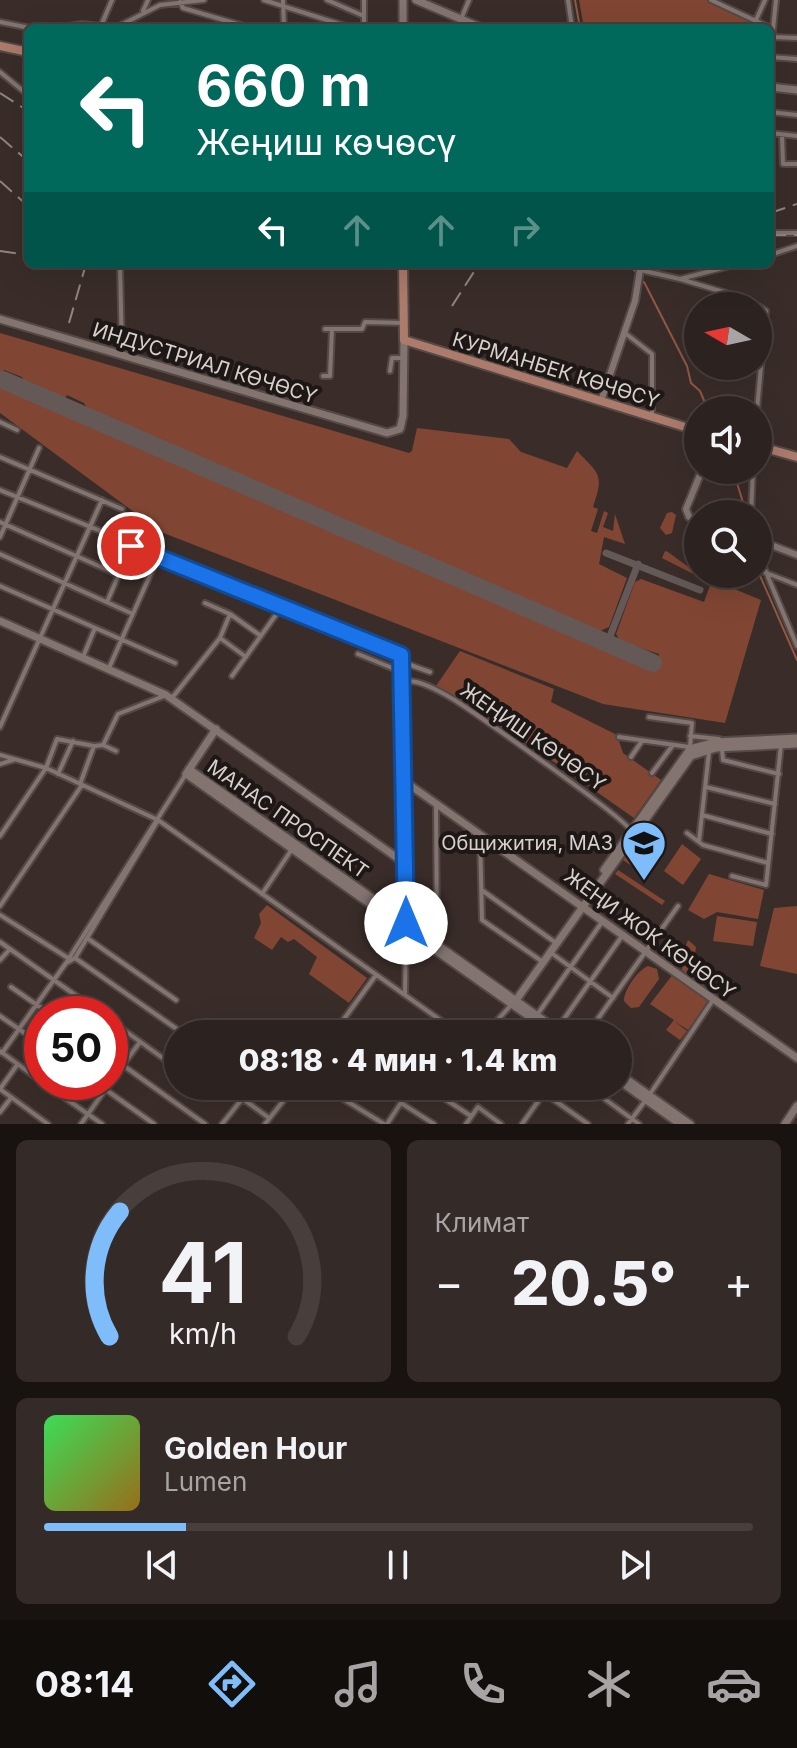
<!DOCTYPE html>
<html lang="ru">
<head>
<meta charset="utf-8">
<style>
  :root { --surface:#2c221f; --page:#342a28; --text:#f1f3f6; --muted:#a6a4a4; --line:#483f3d; --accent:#7ebdf9 }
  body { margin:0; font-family:Inter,sans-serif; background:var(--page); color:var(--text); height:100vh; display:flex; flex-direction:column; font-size:30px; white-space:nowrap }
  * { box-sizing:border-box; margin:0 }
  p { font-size:26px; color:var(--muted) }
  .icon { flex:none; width:44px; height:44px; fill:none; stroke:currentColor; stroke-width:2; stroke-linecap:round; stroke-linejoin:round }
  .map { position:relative; height:1124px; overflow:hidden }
  .details { display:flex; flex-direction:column; gap:16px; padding:16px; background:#181311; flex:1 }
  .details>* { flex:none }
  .top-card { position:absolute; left:24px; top:24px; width:750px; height:244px; border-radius:12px; box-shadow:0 8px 32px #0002,0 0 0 2px var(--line); background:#00695c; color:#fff; overflow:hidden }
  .needle { width:52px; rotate:279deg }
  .tools { position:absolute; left:684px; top:292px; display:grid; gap:16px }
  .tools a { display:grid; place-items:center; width:88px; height:88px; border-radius:50%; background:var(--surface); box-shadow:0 8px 32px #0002,0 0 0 2px var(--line); font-size:40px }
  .speed { position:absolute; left:24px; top:996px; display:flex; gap:16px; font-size:40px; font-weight:700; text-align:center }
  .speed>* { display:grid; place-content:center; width:104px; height:104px; border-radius:50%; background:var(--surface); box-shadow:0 8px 32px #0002,0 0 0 2px var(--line); line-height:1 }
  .speed .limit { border:12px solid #d22; background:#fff; color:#111 }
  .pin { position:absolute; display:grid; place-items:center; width:68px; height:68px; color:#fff; margin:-34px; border:4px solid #fff; border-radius:50%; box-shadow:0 2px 8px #0007 }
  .me { position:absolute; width:88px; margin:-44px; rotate:0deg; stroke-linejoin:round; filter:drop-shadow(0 0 6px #0008) }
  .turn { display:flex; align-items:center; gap:28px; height:168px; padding:0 40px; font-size:36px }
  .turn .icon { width:104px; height:104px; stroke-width:2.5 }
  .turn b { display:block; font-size:56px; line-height:68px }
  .lanes { display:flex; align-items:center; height:76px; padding:0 40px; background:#0003; justify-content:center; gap:40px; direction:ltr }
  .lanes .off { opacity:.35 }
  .big { font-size:60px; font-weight:800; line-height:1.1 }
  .details .widget { flex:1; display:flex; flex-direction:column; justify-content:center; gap:12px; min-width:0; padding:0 28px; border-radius:12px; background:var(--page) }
  .details .dial { align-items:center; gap:0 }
  .dial svg { height:208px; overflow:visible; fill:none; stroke:var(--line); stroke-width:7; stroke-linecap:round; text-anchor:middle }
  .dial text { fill:var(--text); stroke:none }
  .song { display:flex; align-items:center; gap:24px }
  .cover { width:96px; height:96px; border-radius:12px; background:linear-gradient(135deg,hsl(130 70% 55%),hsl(40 70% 35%)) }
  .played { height:8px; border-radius:4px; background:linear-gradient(90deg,var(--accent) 20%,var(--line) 20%) }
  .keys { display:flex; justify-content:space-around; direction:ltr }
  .heat { display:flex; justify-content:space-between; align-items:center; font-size:44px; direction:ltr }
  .details .tiles { flex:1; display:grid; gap:16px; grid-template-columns:1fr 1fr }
  .widget:last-child { grid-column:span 2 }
  .trip { position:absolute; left:164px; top:1020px; width:468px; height:80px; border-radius:40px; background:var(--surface); box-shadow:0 8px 32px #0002,0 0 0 2px var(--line); font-weight:800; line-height:80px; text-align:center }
  .tabs { display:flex; height:128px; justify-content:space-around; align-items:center; background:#120e0c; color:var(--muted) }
  .tabs .icon { width:56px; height:56px }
  .tabs .selected { color:var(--accent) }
  .tabs b { font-size:36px; color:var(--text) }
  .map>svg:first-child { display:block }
</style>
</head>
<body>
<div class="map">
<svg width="797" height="1124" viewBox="0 0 797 1124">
  <rect width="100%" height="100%" fill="#3a2d29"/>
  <!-- green -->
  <path fill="#804633" d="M579,0h129l62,28h-186z
    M0,333l409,120 3,-2 5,-23 92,11 12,13 46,16 10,-17c23,24 27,23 16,56l5,2 -7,22 6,2 7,-22 4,2 -5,14 10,4 2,-17 10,30 -21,-7 -5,27 28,14 -18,49 -11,5 -510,-222 -4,-7 -17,-8 -2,4 -41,-17 -2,-5 -18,-7 -4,10z
    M0,386l653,286 6,-18 -38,-12 -5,-8 19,-52 6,-3 63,23 7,-19 -49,-25 3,-7 3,1 30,22 63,26 -36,123 -122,-19 -442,-172 -161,-119z
    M672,512l4,3 -4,18 -6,2 -6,-7 7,-15z
    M460,651l94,38 -3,13 66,33 6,18 38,27 -27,38 -100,-70 -98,-62z
    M635,842l12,9 -9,19 -15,-10z
    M682,844l19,15 -18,26 -19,-14z
    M618,870l47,31 -3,4 -47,-31z
    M709,874l55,16 -6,29 -41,-7 -13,7 -16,-9z
    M267,905l100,73 -18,25 -40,-29 8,-17 -23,-18 -6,3 -7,-5 -9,13 -18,-12 7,-15 -2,-9z
    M797,906v68l-37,-8 14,-58z
    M717,916l40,6 -4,24 -40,-5z
    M688,940l8,7 -3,23 11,3v14l-22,-17 1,-17z
    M648,966l9,3 2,10 -20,28 -8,1 -7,-7c0,-11 13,-30 24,-35z
    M674,973l36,25 -22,32 -14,-9 13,10 -7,9 -14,-10 8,-10 -24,-16z"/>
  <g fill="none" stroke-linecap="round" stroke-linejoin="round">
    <!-- stream -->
    <path stroke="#925842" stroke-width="2" d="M575,0l5,28
      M628,264l7,7
      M644,282l43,84 4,17 9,8 8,19
      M733,470l12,39
      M758,571l39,89"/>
    <!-- taxiway -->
    <path stroke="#645956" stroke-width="7" d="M606,553l94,37
      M607,644l31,-80"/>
    <!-- runway -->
    <path stroke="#645956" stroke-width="18" d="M3,380l650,283"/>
    <!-- minor casing -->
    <g stroke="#544946" stroke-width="8">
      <path id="minor" d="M264,0l88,28
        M283,0l1,28
        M327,0l37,16
        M568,0l4,28
        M711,0l62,29
        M180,2l3,6 68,20
        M143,11l5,-11
        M461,19l8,-19
        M756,20l9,-20
        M0,22l30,6
        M117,27l43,-22 44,-5
        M57,28l25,-4 36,4
        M100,28l12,-28
        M364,28v-28
        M773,37l24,1
        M770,57l27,2
        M770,59l6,-59
        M0,72l28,23
        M770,112l27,3
        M770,133l27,3
        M782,135l1,29h14
        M770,233h27
        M770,255l27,-9
        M120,264l2,91
        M640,270l40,9 58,-15
        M680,279l67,20 19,12 -9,99
        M325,329h37l3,-7 39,1
        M625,333l27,21v61
        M743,366l17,3
        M390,371l2,-13h11
        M323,376h7l2,-47
        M0,422l17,8
        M0,457l122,52
        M702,470l16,6
        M0,490l400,163 5,136
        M751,514l2,-44
        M0,522l119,53
        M0,537l39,-89
        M758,553l39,93
        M0,554l133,60
        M764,572l33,13
        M0,586l175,77
        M107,602l24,-56
        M230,614l31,22
        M220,638l26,19
        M358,654l44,18
        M83,657l12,-29
        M402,662l28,10
        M109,668l49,-111
        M232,676l51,-71
        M403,683c11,-7 38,9 50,16 22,14 172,119 177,131
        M172,698l48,-60 10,-24 -25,-11
        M649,717l43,6 -2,24
        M0,727l102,-227
        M690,736l29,3
        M619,737l70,10
        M103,745l13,6
        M722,749l1,11 56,14
        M0,755l46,13 112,52 302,214
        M631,757l11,-16
        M0,764l13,-4
        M652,773l21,-28
        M58,774l15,-33
        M80,784l14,-38
        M706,787l69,17
        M436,804l1,139
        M702,815l70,19
        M687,833l16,12 65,18
        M0,836l46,-68 11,-29 37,7 9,-1 15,-31 46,-18
        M480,836l2,84 61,42
        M699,841l10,-89
        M732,876l34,9 15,-140
        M483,891l73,52
        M262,894l30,-45
        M0,906l82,-121
        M0,915l68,43
        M87,938l89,62
        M0,942l102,72
        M550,952l63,46
        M75,958l109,76
        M0,960l10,-11
        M68,962l7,-4 82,-136
        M11,987l39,27
        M405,995l1,-65
        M537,1015l65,-93
        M0,1016l42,29
        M110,1020l68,49
        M557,1029l65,-93
        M333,1034l43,-59
        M485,1034l27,-30
        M532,1034l7,-12
        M587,1034l91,-128
        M0,1051l42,31
        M2,1053l64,-90 120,-189
        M110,1056l95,68
        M123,1065l17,-23
        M42,1082l60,42
        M95,1082l59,42
        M200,1086l7,5 4,-5
        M225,1086l44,32
        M322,1086l62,38
        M425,1086l46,30
        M534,1086l54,38
        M587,1086l52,38
        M0,1089l48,35
        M0,1089l17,-24
        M650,1094l63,-94
        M401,1103l33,21
        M0,1112l11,-14
        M81,1124l24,-34
        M222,1124l20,-25
        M265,1124l30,-38
        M387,1124l25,-38
        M466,1124l12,-17 23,17
        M522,1124l27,-38
        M628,1124l17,-23"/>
    </g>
    <!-- tertiary casing -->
    <g stroke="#544946" stroke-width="10">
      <path id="tertiary" d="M601,401l34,-100 6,-37
        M698,520l-9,-3 -3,-8 16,-39
        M758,540l39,15"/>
    </g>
    <!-- secondary casing -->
    <g stroke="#544946" stroke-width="11">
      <path id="secondary" d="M403,0v28
        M416,0l66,28
        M770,87l27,3
        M0,319l387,114 13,-4 3,-13 1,-76
        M0,621l166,74 240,169
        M216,729l-30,45 368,260
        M189,769l182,128
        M604,870l86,-121 26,-7 81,-4
        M384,907l179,127
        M406,929l-1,-140 6,-3 386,272
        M514,1003l177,-247 25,-8 81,-4
        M618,1073l72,51
        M618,1080l62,44
        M785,1124l12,-18"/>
    </g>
    <!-- primary casing -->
    <g stroke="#544946" stroke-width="12">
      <path id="primary" d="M0,46l28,6
        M403,264l1,76 294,91
        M758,446l39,11"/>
    </g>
    <!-- minor -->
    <use href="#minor" stroke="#837470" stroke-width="4"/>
    <!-- tertiary -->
    <use href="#tertiary" stroke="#837470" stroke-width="6"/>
    <!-- secondary -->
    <use href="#secondary" stroke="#837470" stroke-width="7"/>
    <!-- primary -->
    <use href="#primary" stroke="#ac7b6c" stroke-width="8"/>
    <!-- rail -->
    <path stroke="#8f8582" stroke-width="2" stroke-dasharray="16 8" stroke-linecap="butt" d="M0,93l28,18
      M0,137l28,24
      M0,181l28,25
      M770,213l27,-9
      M770,235h27
      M0,251l28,4
      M452,306l27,-42
      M69,323l17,-59"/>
  </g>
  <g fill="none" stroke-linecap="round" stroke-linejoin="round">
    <!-- route casing -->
    <g stroke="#114b97" stroke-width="20">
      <path id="route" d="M131,546l270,109 5,268"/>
    </g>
    <!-- route -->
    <use href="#route" stroke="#1a73e8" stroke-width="14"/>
  </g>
  <!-- icons -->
  <defs>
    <g id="university-pin" transform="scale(2.3)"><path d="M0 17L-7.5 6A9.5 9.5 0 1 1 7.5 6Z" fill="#7ebdf9" stroke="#1d1715"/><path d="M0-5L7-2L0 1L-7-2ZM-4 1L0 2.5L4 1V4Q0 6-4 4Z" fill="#111"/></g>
  </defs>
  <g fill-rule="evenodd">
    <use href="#university-pin" x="644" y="843"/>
  </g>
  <g text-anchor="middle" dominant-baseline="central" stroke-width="8" stroke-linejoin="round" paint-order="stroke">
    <!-- street labels -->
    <g font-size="20" fill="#d8d0cd" stroke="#1d1715">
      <text transform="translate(205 363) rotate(17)">ИНДУСТРИАЛ КӨЧӨСҮ</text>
      <text transform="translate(556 370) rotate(17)">КУРМАНБЕК КӨЧӨСҮ</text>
      <text transform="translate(533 737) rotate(35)">ЖЕҢИШ КӨЧӨСҮ</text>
      <text transform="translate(288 819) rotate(35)">МАНАС ПРОСПЕКТ</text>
      <text transform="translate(650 934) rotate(36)">ЖЕҢИ ЖОК КӨЧӨСҮ</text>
    </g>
    <!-- poi labels -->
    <g font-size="20" fill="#d8d0cd" stroke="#1d1715" text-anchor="end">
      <text x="613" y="843">Общижития, МАЗ</text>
    </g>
  </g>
</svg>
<div class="tools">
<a><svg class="needle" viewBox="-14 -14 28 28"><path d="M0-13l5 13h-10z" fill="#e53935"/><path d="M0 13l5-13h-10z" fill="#a6a4a4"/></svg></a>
<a><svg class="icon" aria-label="sound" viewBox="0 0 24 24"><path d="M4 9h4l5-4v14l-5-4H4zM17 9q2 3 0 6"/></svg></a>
<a><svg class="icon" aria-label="search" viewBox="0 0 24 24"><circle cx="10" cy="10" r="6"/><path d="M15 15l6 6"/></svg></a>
</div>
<div class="speed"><div class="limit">50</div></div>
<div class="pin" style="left:131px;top:546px;background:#d93025"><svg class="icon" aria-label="arrive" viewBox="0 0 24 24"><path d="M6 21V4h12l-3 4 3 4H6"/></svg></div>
<svg class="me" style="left:406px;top:923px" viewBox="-20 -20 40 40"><circle r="19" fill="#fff"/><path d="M0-13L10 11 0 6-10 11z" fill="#1a73e8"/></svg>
<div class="trip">08:18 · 4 мин · 1.4 km</div>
<div class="top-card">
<div class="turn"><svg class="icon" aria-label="left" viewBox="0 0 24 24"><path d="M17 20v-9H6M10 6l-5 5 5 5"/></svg><div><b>660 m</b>Жеңиш көчөсү</div></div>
<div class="lanes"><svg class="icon" aria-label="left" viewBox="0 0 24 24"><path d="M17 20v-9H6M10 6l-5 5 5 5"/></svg><svg class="icon off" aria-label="ahead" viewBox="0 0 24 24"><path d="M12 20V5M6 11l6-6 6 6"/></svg><svg class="icon off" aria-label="ahead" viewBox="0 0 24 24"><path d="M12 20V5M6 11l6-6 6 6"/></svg><svg class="icon off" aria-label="right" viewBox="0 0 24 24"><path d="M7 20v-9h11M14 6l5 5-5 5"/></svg></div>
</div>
</div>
<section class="details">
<div class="tiles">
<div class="widget dial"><svg viewBox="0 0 100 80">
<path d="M14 69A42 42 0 1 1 86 69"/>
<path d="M14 69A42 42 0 0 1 18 21" stroke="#7ebdf9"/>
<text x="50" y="56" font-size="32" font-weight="700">41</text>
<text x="50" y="72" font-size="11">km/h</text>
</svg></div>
<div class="widget"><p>Климат</p>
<div class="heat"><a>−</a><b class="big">20.5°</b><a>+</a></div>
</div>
<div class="widget">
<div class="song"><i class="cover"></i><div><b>Golden Hour</b><p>Lumen</p></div></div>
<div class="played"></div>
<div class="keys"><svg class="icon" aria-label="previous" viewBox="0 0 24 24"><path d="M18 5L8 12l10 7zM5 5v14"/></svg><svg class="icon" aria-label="pause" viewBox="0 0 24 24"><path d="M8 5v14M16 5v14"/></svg><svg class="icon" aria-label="next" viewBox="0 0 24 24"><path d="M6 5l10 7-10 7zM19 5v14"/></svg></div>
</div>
</div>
</section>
<nav class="tabs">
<b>08:14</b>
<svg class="icon selected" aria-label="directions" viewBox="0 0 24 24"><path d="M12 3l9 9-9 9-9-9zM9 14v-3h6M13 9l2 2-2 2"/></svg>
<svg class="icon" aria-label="music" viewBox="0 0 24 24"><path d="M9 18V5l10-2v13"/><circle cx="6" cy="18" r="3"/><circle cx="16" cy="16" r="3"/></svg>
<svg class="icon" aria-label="phone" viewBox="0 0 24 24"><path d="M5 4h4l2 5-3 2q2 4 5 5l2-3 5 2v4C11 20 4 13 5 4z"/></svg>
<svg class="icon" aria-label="climate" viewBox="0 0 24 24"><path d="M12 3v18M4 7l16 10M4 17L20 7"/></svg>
<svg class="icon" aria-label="car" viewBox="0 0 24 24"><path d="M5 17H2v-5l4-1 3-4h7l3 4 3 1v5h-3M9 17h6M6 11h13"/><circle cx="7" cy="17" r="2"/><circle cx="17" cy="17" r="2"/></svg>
</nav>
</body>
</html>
